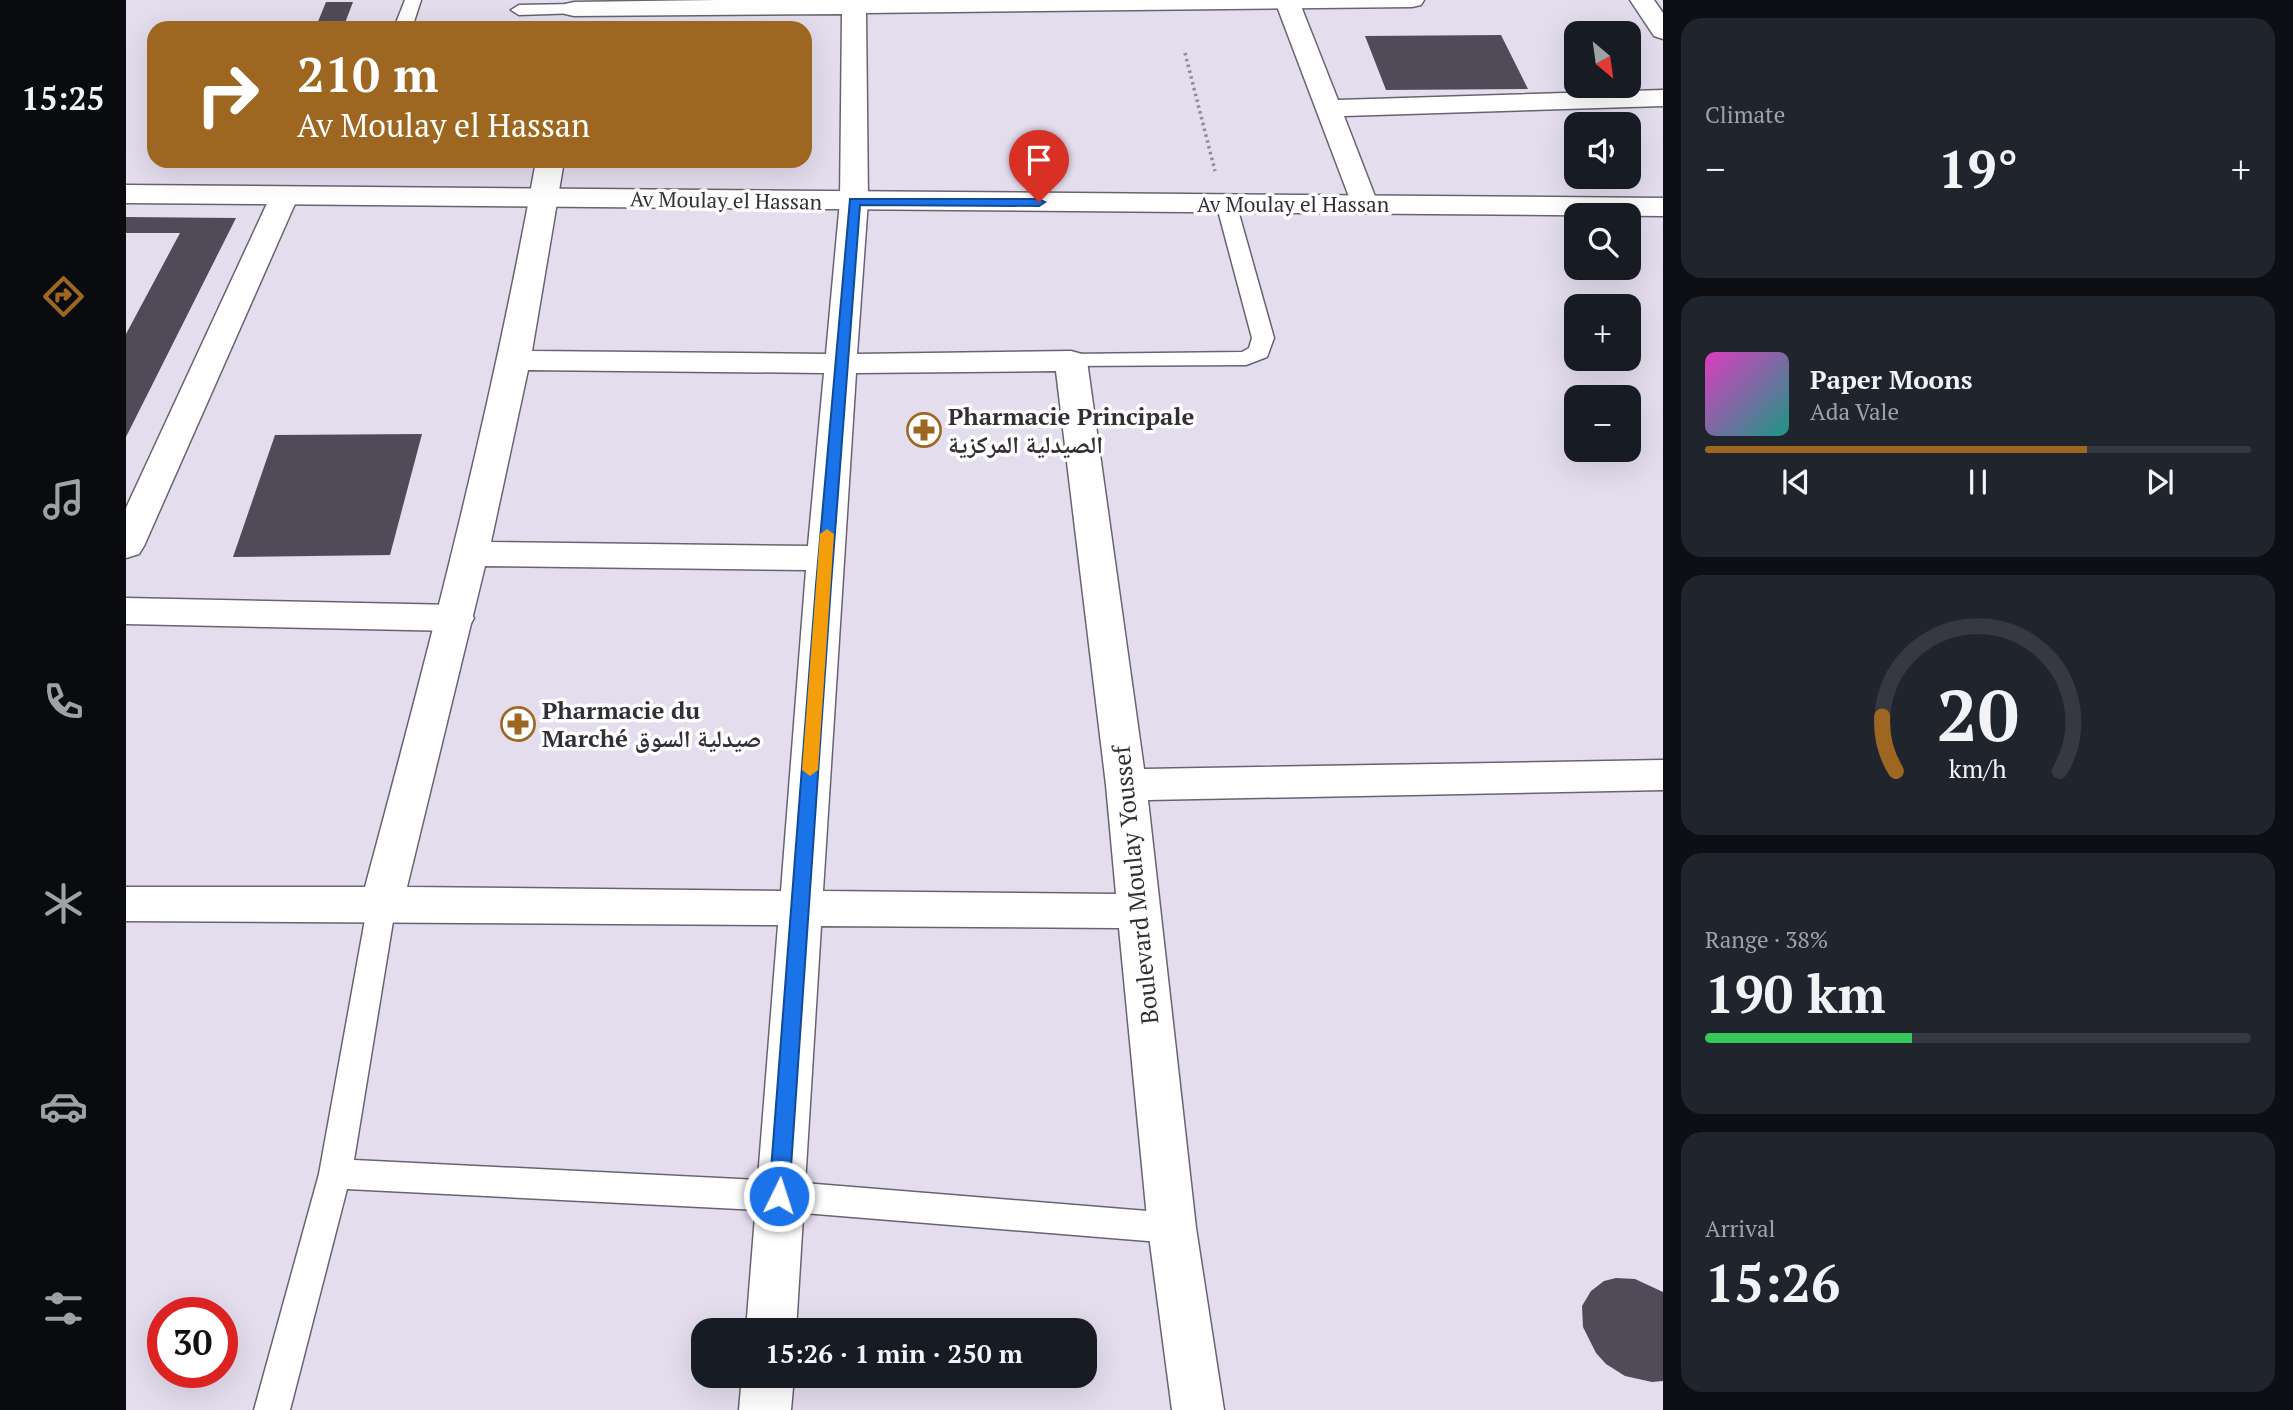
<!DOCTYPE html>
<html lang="en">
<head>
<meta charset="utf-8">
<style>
  :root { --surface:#171b24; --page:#20242c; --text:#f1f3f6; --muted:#9ea1a6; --line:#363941; --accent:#9d6721 }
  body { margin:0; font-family:"PT Serif","Noto Naskh Arabic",serif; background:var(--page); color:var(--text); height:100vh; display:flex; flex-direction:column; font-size:26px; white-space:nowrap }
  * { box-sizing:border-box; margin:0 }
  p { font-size:23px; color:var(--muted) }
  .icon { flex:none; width:38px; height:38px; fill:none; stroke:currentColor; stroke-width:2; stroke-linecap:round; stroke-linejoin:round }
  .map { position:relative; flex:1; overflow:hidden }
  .sheet { display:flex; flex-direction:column; gap:18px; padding:18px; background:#0d0f14; width:630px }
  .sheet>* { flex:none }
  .banner { position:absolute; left:21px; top:21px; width:665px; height:147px; border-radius:21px; box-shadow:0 7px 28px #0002; background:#9d6721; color:#fff; overflow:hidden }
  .needle { width:46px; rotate:151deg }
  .controls { position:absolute; left:1438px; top:21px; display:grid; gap:14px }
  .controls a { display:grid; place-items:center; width:77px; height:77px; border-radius:14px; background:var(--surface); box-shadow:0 7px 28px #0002; font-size:35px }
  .speed { position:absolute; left:21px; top:1297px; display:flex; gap:14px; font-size:35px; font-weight:700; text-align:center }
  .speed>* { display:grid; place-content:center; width:91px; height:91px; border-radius:50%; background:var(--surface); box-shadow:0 7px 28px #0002; line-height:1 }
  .speed .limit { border:10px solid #d22; background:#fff; color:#111 }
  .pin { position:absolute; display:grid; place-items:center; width:60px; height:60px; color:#fff; margin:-72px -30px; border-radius:50% 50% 50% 0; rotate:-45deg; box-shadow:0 0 7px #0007 }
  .pin .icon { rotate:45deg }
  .me { position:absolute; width:77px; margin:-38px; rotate:4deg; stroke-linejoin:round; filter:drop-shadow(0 0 5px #0008) }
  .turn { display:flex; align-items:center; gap:24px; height:147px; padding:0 35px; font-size:32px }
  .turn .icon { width:91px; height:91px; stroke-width:2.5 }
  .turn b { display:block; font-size:49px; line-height:60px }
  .big { font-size:52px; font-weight:700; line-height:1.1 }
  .sheet .card { flex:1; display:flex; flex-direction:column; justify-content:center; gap:10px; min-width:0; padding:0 24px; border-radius:21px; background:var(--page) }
  .sheet .dial { align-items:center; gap:0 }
  .dial svg { height:182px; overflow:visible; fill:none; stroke:var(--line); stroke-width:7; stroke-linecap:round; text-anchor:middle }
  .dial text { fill:var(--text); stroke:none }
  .song { display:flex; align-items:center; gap:21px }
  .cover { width:84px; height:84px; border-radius:10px; background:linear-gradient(135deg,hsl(310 70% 55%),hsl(170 70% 35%)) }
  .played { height:7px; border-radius:4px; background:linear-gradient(90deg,var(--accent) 70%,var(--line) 70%) }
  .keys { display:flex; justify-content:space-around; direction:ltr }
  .heat { display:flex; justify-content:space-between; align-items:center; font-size:38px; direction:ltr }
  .charge { height:10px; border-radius:5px; background:linear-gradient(90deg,#34c759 38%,var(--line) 0) }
  .trip { position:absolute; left:565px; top:1318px; width:406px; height:70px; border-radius:21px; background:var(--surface); box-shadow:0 7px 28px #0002; font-weight:700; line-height:70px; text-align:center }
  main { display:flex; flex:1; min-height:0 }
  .menu { display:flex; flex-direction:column; width:126px; justify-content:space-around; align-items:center; background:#090b0e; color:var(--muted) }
  .menu .icon { width:49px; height:49px }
  .menu .active { color:var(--accent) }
  .menu b { font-size:32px; color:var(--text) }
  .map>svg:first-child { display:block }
</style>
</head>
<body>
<main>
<nav class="menu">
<b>15:25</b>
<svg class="icon active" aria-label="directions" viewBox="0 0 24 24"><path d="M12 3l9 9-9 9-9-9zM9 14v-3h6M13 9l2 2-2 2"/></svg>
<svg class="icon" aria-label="music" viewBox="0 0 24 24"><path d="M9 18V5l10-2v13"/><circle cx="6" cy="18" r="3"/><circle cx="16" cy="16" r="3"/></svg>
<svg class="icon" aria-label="phone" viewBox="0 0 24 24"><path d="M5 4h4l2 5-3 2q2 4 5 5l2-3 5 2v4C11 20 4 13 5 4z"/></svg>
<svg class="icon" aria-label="climate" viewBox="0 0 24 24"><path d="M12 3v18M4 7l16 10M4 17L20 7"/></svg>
<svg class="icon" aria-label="car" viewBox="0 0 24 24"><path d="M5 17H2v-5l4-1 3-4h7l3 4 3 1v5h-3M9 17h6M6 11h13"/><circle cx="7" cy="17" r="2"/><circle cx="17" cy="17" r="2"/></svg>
<svg class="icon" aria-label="filters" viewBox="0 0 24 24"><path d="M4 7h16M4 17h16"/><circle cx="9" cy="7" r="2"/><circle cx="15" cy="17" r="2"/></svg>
</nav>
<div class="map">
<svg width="1537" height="1410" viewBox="0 0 1537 1410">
  <rect width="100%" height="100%" fill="#e4ddee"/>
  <!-- building -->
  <path fill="#514b59" d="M200,2h27l-8,21 -28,1z
    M1375,35l27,54 -142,1 -21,-54z
    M0,217l110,1 -110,219v-103l54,-101h-54z
    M296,434l-32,121 -157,2 42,-122z
    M1490,1278l19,1 28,13v89l-11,1 -27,-6 -19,-12 -10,-11 -13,-26 -1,-21 9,-15 13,-10z"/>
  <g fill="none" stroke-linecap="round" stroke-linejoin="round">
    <!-- service casing -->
    <g stroke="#696371" stroke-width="3">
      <path id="service" d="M279,0h16l-9,28h-18z
        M448,4l8,5 -2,4 -61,2 -8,-5 8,-5z
        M1100,197l10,6 38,135 -7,19 -21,8 -183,1 -3,-5 3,-5 8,-2 171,-2 7,-4 3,-10 -36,-135z
        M256,891l10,4 4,8 -42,257 425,21 393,32 12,4 5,11 -5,11 -12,4 -393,-32 -432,-22 -57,221h-36l65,-236 49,-271 4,-8z"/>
    </g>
    <!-- pedestrian casing -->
    <g stroke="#696371" stroke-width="3">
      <path id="pedestrian" d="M1149,1h24l39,99 325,-10v16l-319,10 34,88 -4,6 -10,3 -10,-3z
        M0,598l330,7 13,4 5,9 -5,9 -13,4 -330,-7z"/>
    </g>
    <!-- minor casing -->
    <g stroke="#696371" stroke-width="3">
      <path id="minor" d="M591,0h707l-3,5 -9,2 -546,6 2,188 -11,153 214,-3 11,3 5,7 57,408 519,-9v30l-515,10 48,428 28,182h-52l-24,-182 -29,-300 -298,-2 -25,404h-50l32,-405 -652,-4v-34h239c65,-241 127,-480 171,-726h28l-32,190 294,3 14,-153 2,-187 -268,2 -9,-2 -3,-5 3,-5 9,-2zM402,370l296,3 -16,173 -317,-4zM930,371l50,414 10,109 -293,-3 33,-518zM359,566l321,4 -25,321 -374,-4z
        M1504,0h24l9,13v26l-9,-3z
        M158,188l10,3 4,6 -154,349 -5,8 -13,4v-50l144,-311 4,-6z
        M616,1376h52l-3,34h-52z"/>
    </g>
    <!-- tertiary casing -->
    <g stroke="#696371" stroke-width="3">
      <path id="tertiary" d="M0,185l1537,13v18l-1537,-13z"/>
    </g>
    <!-- path -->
    <path stroke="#908b96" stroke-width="3.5" stroke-dasharray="2.5 3.5" stroke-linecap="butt" d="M1059,53l30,118"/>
    <!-- service -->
    <use href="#service" fill="#fff" fill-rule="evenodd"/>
    <!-- pedestrian -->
    <use href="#pedestrian" fill="#fff" fill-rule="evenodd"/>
    <!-- minor -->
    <use href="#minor" fill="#fff" fill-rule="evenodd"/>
    <!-- tertiary -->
    <use href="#tertiary" fill="#fff" fill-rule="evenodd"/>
  </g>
  <!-- route -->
  <path fill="#1a73e8" stroke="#114b97" stroke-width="2" d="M724,199h189l6,3 -6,4 -179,-1 -29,380 -42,611 -3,7 -7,3 -7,-3 -3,-7 47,-611z"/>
  <!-- slow -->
  <path fill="#f59e0b" d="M701,529l7,5 -16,236 -8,6 -8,-6 18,-236z"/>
  <!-- icons -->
  <defs>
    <g id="pharmacy-ring" transform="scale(1.75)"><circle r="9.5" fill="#fff" stroke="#9d6721" stroke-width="1.5"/><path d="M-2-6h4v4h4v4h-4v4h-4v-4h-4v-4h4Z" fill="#9d6721"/></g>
  </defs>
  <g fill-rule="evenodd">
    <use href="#pharmacy-ring" x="798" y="430"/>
    <use href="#pharmacy-ring" x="392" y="724"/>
  </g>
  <g text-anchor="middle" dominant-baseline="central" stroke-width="7" stroke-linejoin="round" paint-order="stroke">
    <!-- far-street labels -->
    <g font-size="21" fill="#322f35" stroke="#fff">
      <text transform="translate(600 200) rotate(1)">Av Moulay el Hassan</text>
      <text x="1167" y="204">Av Moulay el Hassan</text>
    </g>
    <!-- poi labels -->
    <g font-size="24" font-weight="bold" fill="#322f35" stroke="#fff" text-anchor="start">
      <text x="822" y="416">Pharmacie Principale<tspan x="822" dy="28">الصيدلية المركزية</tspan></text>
      <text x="416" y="710">Pharmacie du<tspan x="416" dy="28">Marché صيدلية السوق</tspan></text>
    </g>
    <!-- street labels -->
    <g font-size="24" fill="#322f35" stroke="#fff">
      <text transform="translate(1009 885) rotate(-96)">Boulevard Moulay Youssef</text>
    </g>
  </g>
</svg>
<div class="controls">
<a><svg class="needle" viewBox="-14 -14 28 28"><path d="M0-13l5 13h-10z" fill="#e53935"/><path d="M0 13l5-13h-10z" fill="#9ea1a6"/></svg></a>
<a><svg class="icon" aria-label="sound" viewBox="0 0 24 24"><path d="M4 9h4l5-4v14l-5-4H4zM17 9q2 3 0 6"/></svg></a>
<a><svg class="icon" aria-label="search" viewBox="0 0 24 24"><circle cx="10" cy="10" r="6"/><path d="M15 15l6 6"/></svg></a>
<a>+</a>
<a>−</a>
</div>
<div class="speed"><div class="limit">30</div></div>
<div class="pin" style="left:913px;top:202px;background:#d93025"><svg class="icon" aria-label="arrive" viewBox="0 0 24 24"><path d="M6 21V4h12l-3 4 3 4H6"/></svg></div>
<svg class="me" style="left:653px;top:1196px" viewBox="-20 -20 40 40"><circle r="17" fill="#1a73e8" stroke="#fff" stroke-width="3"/><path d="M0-11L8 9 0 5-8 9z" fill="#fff"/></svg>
<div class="trip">15:26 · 1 min · 250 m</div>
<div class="banner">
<div class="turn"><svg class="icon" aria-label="right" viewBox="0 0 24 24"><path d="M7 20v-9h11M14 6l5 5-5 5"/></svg><div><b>210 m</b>Av Moulay el Hassan</div></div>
</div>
</div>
<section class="sheet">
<div class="card"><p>Climate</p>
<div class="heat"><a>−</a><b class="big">19°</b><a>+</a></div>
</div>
<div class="card">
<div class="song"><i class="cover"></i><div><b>Paper Moons</b><p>Ada Vale</p></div></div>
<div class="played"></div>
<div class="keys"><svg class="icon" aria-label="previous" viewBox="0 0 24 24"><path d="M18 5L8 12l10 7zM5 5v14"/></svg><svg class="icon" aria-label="pause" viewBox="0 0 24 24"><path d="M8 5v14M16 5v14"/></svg><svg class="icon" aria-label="next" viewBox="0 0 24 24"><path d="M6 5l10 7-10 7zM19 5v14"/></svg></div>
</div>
<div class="card dial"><svg viewBox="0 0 100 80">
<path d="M14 69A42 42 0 1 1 86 69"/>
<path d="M14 69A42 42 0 0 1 8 45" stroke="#9d6721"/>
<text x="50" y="56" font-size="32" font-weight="700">20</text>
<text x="50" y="72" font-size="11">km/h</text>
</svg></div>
<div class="card"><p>Range · 38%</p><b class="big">190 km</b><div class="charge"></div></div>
<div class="card"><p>Arrival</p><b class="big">15:26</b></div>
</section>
</main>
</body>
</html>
